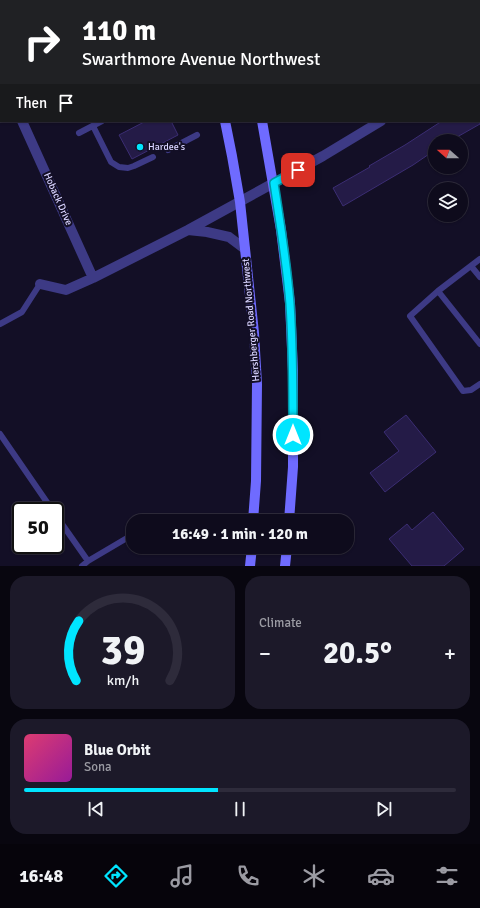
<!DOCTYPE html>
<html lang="en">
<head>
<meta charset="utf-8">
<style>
  :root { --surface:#0e0b1c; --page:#1c1929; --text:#f1f3f6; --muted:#9b9ba3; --line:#2e2b3b; --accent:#00e5ff }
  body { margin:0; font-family:Signika,sans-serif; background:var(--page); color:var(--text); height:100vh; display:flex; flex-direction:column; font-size:15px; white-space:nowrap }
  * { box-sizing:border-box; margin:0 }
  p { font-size:13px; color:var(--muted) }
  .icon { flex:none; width:22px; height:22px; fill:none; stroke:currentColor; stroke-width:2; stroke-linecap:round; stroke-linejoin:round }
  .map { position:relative; height:566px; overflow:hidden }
  .details { display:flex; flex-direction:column; gap:10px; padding:10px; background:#08060f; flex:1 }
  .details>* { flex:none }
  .guide { position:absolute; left:0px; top:0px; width:480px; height:122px; box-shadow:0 1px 3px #0004,0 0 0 1px var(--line); background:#202124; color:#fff; overflow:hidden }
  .needle { width:26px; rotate:291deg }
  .tools { position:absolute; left:428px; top:134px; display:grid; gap:8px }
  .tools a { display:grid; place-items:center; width:40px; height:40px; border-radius:50%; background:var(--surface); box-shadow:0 1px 3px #0004,0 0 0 1px var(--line); font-size:20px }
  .speed { position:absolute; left:12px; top:502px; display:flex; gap:8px; font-size:20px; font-weight:700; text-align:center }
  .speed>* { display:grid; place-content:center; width:52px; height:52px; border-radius:50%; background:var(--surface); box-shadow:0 1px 3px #0004,0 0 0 1px var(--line); line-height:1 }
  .speed .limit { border:2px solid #111; border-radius:6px; background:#fff; color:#111 }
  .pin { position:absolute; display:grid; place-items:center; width:34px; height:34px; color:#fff; margin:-17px; border-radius:8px; box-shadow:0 2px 6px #0006 }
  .me { position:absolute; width:44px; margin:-22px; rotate:0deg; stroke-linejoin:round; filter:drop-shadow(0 0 3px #0008) }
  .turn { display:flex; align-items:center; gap:14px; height:84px; padding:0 16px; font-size:18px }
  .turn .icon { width:52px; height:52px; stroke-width:2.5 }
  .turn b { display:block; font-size:28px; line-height:34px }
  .then { display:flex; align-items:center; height:38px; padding:0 16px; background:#0003; gap:8px; font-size:15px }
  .big { font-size:30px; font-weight:800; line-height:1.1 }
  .details .widget { flex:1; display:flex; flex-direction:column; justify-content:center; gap:6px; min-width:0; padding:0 14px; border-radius:16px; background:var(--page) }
  .details .dial { align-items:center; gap:0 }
  .dial svg { height:104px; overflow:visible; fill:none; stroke:var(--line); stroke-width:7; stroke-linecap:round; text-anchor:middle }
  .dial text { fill:var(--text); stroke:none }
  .song { display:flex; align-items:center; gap:12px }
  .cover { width:48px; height:48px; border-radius:6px; background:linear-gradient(135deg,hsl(340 70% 55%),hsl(300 70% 35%)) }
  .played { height:4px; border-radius:2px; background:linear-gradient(90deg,var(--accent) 45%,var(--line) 45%) }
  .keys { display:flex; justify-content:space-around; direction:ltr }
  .heat { display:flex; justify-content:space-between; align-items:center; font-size:22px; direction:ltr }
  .details .tiles { flex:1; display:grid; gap:10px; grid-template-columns:1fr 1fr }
  .widget:last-child { grid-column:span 2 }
  .trip { position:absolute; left:126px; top:514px; width:228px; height:40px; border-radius:16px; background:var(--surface); box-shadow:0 1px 3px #0004,0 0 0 1px var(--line); font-weight:800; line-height:40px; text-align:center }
  .tabs { display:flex; height:64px; justify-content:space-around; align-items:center; background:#06040b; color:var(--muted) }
  .tabs .icon { width:28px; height:28px }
  .tabs .active { color:var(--accent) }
  .tabs b { font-size:18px; color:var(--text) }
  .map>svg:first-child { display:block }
</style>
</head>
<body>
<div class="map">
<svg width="480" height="566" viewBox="0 0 480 566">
  <rect width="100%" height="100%" fill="#130f26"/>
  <!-- building -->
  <path fill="#241b47" stroke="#3b2d73" d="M146,121h25l7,14 -46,24 -13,-24z
    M442,121h38v3l-30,17h-15v9l-22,15 -70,41 -10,-18 37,-21 -1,-1 36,-21z
    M406,415l30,37 -51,40 -15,-19 29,-22 -15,-19z
    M433,512l31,37 -20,17h-32l-23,-27 18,-15 5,6z"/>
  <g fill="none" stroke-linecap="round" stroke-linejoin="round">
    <!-- service -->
    <path stroke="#3d3a85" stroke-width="6" d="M93,126l18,36 8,5 9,1 6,-2 19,-9
      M79,133l23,-12
      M168,150l29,-15
      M480,259l-42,32 -28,25 53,75 8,-1 9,-6
      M471,266l9,11
      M438,291l42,53
      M0,324l22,-12 18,-28
      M0,434l53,77
      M55,514l33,47
      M82,566l6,-5 39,-23 6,-2"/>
    <!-- minor -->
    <path stroke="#3d3a85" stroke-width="10" d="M157,1l2,-1
      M479,60h1
      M0,71l1,2
      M22,121l71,157
      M188,230l19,2 22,5 16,12
      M40,284l26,6 27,-12 95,-48 135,-74 58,-35"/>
    <!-- secondary -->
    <path stroke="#6f6bff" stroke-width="10" d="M196,0v1
      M234,0v1
      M225,121l7,35 8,46 14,131 3,51 -1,97 -3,40
      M262,121l19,109 9,73 3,68v96l-4,54
      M250,566l2,-19
      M285,566l2,-19"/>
  </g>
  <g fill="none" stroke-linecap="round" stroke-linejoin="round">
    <!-- route casing -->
    <g stroke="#0095a6" stroke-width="10">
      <path id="route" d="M293,435c0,-44 0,-87 -3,-131 -3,-40 -10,-81 -16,-121l24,-13"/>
    </g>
    <!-- route -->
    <use href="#route" stroke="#00e5ff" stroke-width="7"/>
  </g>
  <!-- markers -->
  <circle fill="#00e5ff" stroke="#130f26" stroke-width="1.5" cx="140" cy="147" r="4"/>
  <g text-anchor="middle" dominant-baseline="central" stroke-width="4" stroke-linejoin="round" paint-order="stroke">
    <!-- poi labels -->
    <g font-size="10" fill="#d9d4ff" stroke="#130f26" text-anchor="start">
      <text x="148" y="147">Hardee's</text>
    </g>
    <!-- street labels -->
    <g font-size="10" fill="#d9d4ff" stroke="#130f26">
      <text transform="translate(58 199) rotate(66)">Hoback Drive</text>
      <text transform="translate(251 320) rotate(-95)">Hershberger Road Northwest</text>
    </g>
  </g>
</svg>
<div class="tools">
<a><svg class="needle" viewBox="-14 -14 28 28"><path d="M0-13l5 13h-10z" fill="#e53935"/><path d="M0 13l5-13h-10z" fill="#9b9ba3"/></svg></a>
<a><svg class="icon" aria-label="layers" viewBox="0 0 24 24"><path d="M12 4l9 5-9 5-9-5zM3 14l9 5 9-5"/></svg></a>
</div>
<div class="speed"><div class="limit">50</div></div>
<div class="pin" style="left:298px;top:170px;background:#d93025"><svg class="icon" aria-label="arrive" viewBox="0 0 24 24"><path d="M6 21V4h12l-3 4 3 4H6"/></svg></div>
<svg class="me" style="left:293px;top:435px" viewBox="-20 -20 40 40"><circle r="17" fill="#00e5ff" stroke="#fff" stroke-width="3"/><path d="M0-11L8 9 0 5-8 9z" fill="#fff"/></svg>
<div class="trip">16:49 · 1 min · 120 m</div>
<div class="guide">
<div class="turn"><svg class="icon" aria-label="right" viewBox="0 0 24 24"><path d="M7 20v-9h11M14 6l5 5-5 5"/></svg><div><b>110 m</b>Swarthmore Avenue Northwest</div></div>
<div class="then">Then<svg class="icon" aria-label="arrive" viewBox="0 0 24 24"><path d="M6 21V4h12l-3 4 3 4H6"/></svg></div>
</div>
</div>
<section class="details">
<div class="tiles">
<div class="widget dial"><svg viewBox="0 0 100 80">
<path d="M14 69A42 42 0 1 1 86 69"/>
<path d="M14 69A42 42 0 0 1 16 23" stroke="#00e5ff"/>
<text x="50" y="56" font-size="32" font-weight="700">39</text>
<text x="50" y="72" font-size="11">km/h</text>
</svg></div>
<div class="widget"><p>Climate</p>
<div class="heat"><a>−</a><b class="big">20.5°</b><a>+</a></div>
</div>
<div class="widget">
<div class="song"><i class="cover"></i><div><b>Blue Orbit</b><p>Sona</p></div></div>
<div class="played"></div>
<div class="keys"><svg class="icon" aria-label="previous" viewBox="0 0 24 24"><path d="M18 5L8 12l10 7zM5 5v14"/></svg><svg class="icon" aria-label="pause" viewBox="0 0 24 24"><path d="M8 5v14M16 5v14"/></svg><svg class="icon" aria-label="next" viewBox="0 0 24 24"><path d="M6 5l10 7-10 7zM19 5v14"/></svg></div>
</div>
</div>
</section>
<nav class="tabs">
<b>16:48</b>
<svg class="icon active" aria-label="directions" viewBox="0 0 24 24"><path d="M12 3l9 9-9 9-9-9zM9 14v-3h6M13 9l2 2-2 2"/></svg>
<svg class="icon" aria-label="music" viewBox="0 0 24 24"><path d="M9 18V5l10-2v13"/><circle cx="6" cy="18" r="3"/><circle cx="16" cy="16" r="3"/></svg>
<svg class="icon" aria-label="phone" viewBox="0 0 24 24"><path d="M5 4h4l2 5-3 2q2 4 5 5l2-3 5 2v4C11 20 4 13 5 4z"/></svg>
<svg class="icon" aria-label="climate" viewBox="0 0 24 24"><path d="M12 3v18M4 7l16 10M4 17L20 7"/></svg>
<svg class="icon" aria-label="car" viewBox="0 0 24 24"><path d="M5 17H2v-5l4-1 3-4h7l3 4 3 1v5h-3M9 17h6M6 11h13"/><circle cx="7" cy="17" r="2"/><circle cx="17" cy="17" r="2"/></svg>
<svg class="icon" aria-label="filters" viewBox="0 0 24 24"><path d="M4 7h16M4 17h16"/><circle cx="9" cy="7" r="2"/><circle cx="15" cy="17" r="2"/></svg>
</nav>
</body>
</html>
